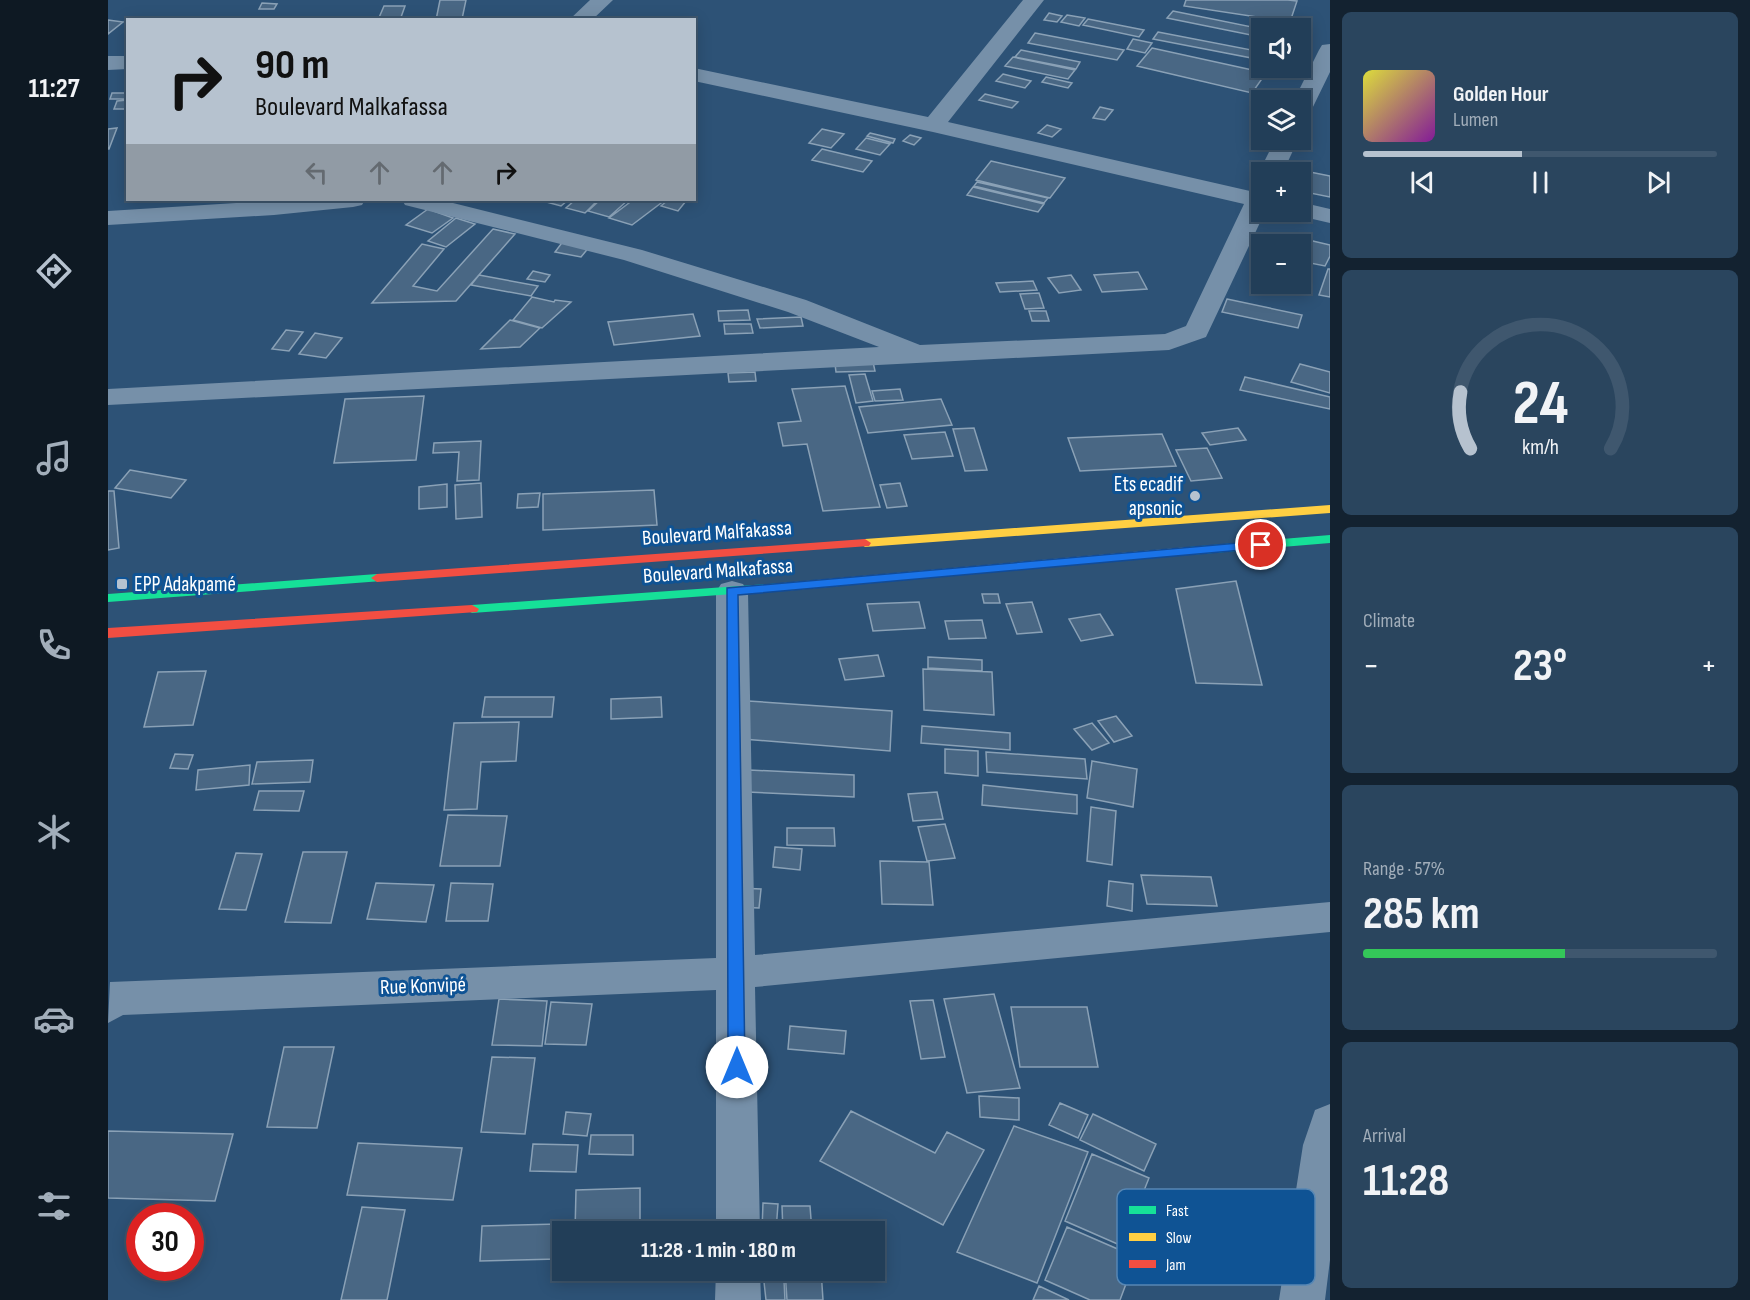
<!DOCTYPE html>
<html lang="en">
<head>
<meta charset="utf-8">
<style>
  :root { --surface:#223e58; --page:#2a455e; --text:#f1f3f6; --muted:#a2aeba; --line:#3f576e; --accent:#b6c2cf }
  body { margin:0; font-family:"Sofia Sans Condensed",sans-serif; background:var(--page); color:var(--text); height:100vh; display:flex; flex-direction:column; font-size:22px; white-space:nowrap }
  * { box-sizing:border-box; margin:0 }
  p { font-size:20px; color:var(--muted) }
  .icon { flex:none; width:33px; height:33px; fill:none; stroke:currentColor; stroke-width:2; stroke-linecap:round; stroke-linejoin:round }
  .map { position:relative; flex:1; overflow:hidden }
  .side { display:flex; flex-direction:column; gap:12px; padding:12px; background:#132230; width:420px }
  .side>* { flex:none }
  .guide { position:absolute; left:18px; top:18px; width:570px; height:183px; border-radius:0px; box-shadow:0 3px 15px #0003,0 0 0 2px var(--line); background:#b6c2cf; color:#111; overflow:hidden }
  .tools { position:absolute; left:1143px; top:18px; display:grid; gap:12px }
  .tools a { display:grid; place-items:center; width:60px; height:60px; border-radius:0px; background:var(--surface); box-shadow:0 3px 15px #0003,0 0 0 2px var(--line); font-size:30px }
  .speed { position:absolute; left:18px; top:1203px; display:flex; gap:12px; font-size:30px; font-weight:700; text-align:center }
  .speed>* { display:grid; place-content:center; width:78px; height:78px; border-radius:50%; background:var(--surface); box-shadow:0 3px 15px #0003,0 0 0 2px var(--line); line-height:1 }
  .speed .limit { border:9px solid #d22; background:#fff; color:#111 }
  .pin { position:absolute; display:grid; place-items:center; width:51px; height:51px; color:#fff; margin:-26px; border:3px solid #fff; border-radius:50%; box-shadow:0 2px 6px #0007 }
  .me { position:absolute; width:66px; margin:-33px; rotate:0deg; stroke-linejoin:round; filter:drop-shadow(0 0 4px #0008) }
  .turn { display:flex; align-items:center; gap:21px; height:126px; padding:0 30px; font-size:27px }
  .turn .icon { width:78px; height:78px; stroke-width:2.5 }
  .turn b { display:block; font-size:42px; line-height:51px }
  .lanes { display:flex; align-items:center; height:57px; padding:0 30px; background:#0003; justify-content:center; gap:30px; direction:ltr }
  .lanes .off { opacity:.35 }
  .big { font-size:45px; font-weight:700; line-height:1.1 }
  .side .widget { flex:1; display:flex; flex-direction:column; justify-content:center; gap:9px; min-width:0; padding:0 21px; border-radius:9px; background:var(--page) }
  .side .dial { align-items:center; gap:0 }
  .dial svg { height:156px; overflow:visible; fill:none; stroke:var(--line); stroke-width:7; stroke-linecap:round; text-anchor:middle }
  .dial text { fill:var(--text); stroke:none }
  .song { display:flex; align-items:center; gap:18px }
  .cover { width:72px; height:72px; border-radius:9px; background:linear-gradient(135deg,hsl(60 70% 55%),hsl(290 70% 35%)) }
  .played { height:6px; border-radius:3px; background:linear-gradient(90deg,var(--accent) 45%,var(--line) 45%) }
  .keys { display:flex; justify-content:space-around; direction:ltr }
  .heat { display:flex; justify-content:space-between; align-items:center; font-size:33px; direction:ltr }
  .charge { height:9px; border-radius:4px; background:linear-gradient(90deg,#34c759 57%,var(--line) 0) }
  .trip { position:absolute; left:444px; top:1221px; width:333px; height:60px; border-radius:0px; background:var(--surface); box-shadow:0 3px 15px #0003,0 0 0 2px var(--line); font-weight:700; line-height:60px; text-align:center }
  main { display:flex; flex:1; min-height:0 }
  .tabs { display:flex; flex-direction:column; width:108px; justify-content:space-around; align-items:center; background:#0e1923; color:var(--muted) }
  .tabs .icon { width:42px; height:42px }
  .tabs .active { color:var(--accent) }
  .tabs b { font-size:27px; color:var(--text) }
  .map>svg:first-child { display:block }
</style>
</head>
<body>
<main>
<nav class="tabs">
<b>11:27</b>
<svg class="icon active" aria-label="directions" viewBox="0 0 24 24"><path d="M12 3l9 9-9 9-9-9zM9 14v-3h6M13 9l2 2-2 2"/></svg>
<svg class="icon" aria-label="music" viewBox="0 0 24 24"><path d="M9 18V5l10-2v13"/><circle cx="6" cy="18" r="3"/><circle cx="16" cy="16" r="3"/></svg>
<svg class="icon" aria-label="phone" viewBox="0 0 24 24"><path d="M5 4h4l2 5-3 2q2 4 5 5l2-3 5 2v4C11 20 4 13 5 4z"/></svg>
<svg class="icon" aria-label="climate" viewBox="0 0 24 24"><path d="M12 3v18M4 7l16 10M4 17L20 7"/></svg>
<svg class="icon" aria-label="car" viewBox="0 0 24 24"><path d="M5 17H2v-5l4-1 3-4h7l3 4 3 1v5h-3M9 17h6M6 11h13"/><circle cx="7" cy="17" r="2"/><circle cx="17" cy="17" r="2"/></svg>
<svg class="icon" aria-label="filters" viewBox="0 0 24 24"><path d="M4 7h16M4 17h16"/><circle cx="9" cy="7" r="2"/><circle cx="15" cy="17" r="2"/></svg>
</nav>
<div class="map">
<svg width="1222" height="1300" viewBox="0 0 1222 1300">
  <rect width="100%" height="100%" fill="#2d5276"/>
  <!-- building -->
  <path fill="#496784" stroke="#8aa1b6" stroke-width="1.5" d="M332,0h26l-4,19 -26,1z
    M1078,0h102l9,1 -7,21 -106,-16z
    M154,3l15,1 -3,5h-15z
    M276,6h21l-5,14h-22z
    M1065,11l89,18v16l-11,-2 5,-7 -89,-18z
    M941,13l13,3 -5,6 -13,-2z
    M959,15l18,3 -6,8 -18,-4z
    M980,19l56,11 -5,7 -56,-12z
    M0,20l15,2 -15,12z
    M1050,32l104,20v8l-109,-21z
    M927,33l89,17 -7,10 -89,-17z
    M1025,39l19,4 -7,10 -18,-4z
    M1044,48l114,25 -14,20 -115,-27z
    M913,50l59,12 -4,7 -61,-12z
    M905,57l62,13 -7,9 -63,-13z
    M895,74l28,7 -6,7 -29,-7z
    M938,77l26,6 -4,5 -26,-6z
    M4,93h16v6h-18z
    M877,94l33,8 -6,6 -33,-8z
    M20,100v9h-14l3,-8z
    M992,107l13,3 -8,10 -12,-2z
    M939,125l14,4 -9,8 -14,-4z
    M9,128l-8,21h-1v-20z
    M714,129l22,5 -13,14 -22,-5z
    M762,133l25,6 -2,4 -26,-7z
    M802,135l11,3 -7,7 -11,-4z
    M758,138l24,6 -10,11 -24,-6z
    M714,149l50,12 -9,11 -51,-12z
    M883,161l74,17 -15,20 -74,-18z
    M1172,166l50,10v21l-30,-6v-19h-23z
    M869,182l71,16 -4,5 -70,-17z
    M865,187l71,17 -6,8 -71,-17z
    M431,200h29l-7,6z
    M467,200h23l-13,13 -19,-5z
    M492,200h28l-19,17 -21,-6z
    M525,200h32l-33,25 -23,-7z
    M560,200h16l2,1 -8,10 -17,-5z
    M320,209l25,9 -21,15 -26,-8z
    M348,218l19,6 -29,23 -18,-6z
    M385,229l22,5 -59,67 -84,2 50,-59 22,5 -31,37 24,5z
    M1192,238l30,7v11l-5,10 -25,-5v-17h-3z
    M456,240l26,6 -9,11 -26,-5z
    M1220,269h2v28l-11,-2z
    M425,271l17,4 -5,7 -18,-3z
    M1030,272l9,17 -45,3 -8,-17z
    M371,275l59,11 -7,10 -60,-11z
    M963,275l10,15 -22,3 -11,-15z
    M925,281l4,9 -37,2 -4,-9z
    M931,293l5,15 -19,1 -5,-15z
    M424,297l22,5 1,-2 16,2 -29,26 -29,-8z
    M1119,299l75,16 -4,13 -76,-16z
    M640,310l2,10 -31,1 -1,-10z
    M921,311h17l3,10h-17z
    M585,314l7,22 -86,9 -6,-23z
    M693,317l2,9 -43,2 -3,-9z
    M402,320l30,8 -20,19 -39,2z
    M616,324h27l2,9 -28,1z
    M178,330l17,2 -14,19 -17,-2z
    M207,333l27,5 -16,20 -27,-4z
    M765,362l2,9 -39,1 -1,-8z
    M1192,364l30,8v21l-39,-11z
    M647,372l1,9 -27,1 -1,-9z
    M757,374l8,27 -17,2 -7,-28z
    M1137,377l85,20v12l-90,-19z
    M737,386l35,121 -57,4 -16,-67 -24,2 -5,-23 23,-2 -9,-32z
    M792,389l3,11 -28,1 -3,-10z
    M316,396l-8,64 -82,3 11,-64z
    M833,399l11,26 -84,8 -9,-26z
    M866,428l13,42 -22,1 -12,-42z
    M1130,428l8,12 -36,5 -8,-12z
    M837,432l8,24 -41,3 -8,-24z
    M1054,434l14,32 -96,5 -12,-33z
    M373,441l-2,39 -22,1 2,-29 -26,1 1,-10z
    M1099,448l15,30 -31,3 -15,-31z
    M22,470l56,10 -15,18 -56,-10z
    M373,483l1,34 -26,2 -1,-34z
    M792,483l7,23 -20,2 -7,-23z
    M339,484v23l-28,2v-22z
    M546,490l3,35 -114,5v-36z
    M0,491h6l5,57 -11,2z
    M432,493l-2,14 -21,1 1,-14z
    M1128,581l26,104 -66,-2 -20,-94z
    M874,594h16l2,9h-16z
    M811,602l6,26 -52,3 -6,-27z
    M924,602l10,30 -25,2 -11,-30z
    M992,614l13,21 -32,6 -12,-22z
    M874,620l4,18 -37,1 -4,-18z
    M770,655l6,21 -39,4 -6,-21z
    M820,657l54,3v11l-54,-3z
    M815,669l69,3 2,43 -70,-5z
    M98,671l-13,54 -49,2 14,-55z
    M377,697h69l-2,20h-70z
    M553,697l1,20 -51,2v-20z
    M640,701l144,10 -2,40 -147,-12z
    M1008,716l16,20 -18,6 -16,-21z
    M411,722l-3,39 -35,1 -4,47 -33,1 10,-87z
    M984,723l17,20 -17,7 -18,-21z
    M814,726l88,7v17l-89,-7z
    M837,749l33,2v25l-33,-3z
    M878,752l99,7 2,20 -100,-7z
    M67,754l18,1 -5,14 -18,-1z
    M205,760l-3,22 -58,2 5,-22z
    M984,761l45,8 -4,38 -46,-9z
    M142,765l-1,20 -53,5 2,-20z
    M641,770l105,5v22l-107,-5z
    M875,785l94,10v19l-95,-9z
    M151,791h45l-5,20 -45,-1z
    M829,792l6,27 -30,2 -5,-27z
    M983,807l25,4 -4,54 -25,-4z
    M340,815l59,1 -7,50h-60z
    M837,824l10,34 -28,3 -9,-34z
    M679,828h47l1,18 -48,-1z
    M667,847l27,2 -2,21 -27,-3z
    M195,852h44l-16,71 -46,-1z
    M128,853l26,1 -16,56 -27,-1z
    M772,861l49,1 4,43 -51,-1z
    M1033,875l70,2 6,29 -70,-2z
    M1001,881l24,3 -1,27 -25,-5z
    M268,883l58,2 -8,37 -59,-3z
    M343,883l42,1 -5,37h-42z
    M629,888l24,1 -2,19 -24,-1z
    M886,994l26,94 -53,5 -23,-94z
    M391,999l48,2 -5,45 -50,-1z
    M825,1000l12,57 -24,2 -11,-58z
    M443,1002l41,2 -6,41 -41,-1z
    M903,1007h76l11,60h-78z
    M682,1026l56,5 -2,23 -56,-5z
    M176,1047h50l-17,81 -50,-1z
    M384,1057l43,1 -10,76 -44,-2z
    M871,1096l40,2v22l-39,-3z
    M952,1103l28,12 -10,23 -29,-13z
    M743,1111l84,42 12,-21 37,18 -41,75 -123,-64z
    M458,1112l25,2 -4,22 -24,-2z
    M985,1114l63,30 -12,27 -64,-31z
    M906,1126l74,26 -51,131 -80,-31z
    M0,1131l125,3 -18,67 -107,-3z
    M483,1135h42v20l-44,-1z
    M250,1143l104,5 -9,52 -106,-5z
    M425,1144l45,1 -2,27 -46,-1z
    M984,1154l57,24 -27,68 -57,-25z
    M532,1188v44h-65l1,-42z
    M655,1203l15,1 -2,27 -14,-1z
    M674,1206h28l2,26h-29z
    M254,1207l43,3 -18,90h-46z
    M450,1224l-1,35 -77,2 2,-35z
    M959,1227l69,30 -16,43h-30l-45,-20z
    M677,1270h36l2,30h-36z
    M676,1281l1,19h-19l-2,-18z
    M931,1286l30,14h-36z"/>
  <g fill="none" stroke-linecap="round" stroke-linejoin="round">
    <!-- street -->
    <path fill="#7690a9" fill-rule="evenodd" d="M482,0h23l-21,20h-23z
      M915,0h21l-96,122 302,69 3,-5 9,-2v28h3l-59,125 -37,13 -1061,55v-16l771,-42 -91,-35 -164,-52 -219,-55 -3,-5h39l201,50 164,50 114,45 245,-11 21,-8 58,-122 -311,-72 -239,-51v-13l234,49z
      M1222,44v28l-19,39 -3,5 -8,2v-18h-6l25,-50 3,-5z
      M0,56h20v13l-20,1z
      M1167,140h23l-15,32h-21v3l-3,-3z
      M177,200h80l-3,5 -9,2 -79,8 -166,10v-14z
      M1192,202l30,7v14l-39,-9 -2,-2h11z
      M624,581l11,3 5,8 7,363 575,-53v30l-575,55 5,245h-44v-242l-593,25 -15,8 2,-41 606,-24v-366l5,-8z
      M1222,1104v156l-5,40h-46l24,-155 12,-35z
      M608,1270h44l1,30h-46z"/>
    <!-- fast -->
    <path fill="#16e098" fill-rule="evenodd" d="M1222,535v8l-141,12 -6,-4 6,-4z
      M269,574l5,1 1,3 -1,3 -274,21v-8z
      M675,583l7,4 -2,3 -316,23 -7,-4 7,-4z"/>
    <!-- slow -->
    <path fill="#ffcf43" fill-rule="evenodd" d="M1222,505v8l-465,34 -6,-4 6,-4z
      M1081,547l4,1 2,3 -2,3 -410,37 -7,-4 7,-4z"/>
    <!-- jam -->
    <path fill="#f24e42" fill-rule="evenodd" d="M757,539l6,4 -2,3 -492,36 -6,-4 6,-4z
      M364,605l7,4 -2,3 -369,26v-10z"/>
  </g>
  <!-- route -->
  <path fill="#1a73e8" stroke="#114b97" stroke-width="1.5" d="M1153,541l6,4 -2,3 -527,47 7,472 -2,5 -6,2 -6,-2 -3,-5 -1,-479z"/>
  <!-- markers -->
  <g fill="#b6c2cf" stroke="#0f5394" stroke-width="2">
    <circle cx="1087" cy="496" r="6"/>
    <rect x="8" y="578" width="12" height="12" rx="3"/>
  </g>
  <g text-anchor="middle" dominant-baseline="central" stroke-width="6" stroke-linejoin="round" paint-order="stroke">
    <!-- poi labels -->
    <g font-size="21" fill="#fff" stroke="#0f5394" text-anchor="end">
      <text x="1075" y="484">Ets ecadif<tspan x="1075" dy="24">apsonic</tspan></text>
      <text x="26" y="584" text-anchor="start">EPP Adakpamé</text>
    </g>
    <!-- street labels -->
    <g font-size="21" fill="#fff" stroke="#0f5394">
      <text transform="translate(609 533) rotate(-4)">Boulevard Malfakassa</text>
      <text transform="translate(610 571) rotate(-4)">Boulevard Malkafassa</text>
      <text transform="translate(315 986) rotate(-2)">Rue Konvipé</text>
    </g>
  </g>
  <!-- legend -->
  <rect x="1009" y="1189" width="198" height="96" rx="9" fill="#0f5394" stroke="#5787b4" stroke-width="1.5"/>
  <rect x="1021" y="1206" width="27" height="8" fill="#16e098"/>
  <rect x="1021" y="1233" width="27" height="8" fill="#ffcf43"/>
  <rect x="1021" y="1260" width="27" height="8" fill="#f24e42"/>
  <g font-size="16" fill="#fff">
    <text x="1058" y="1216">Fast</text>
    <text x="1058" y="1243">Slow</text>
    <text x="1058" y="1270">Jam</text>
  </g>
</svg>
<div class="tools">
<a><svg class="icon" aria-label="sound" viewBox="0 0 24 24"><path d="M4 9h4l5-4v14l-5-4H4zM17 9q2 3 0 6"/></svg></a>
<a><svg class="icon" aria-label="layers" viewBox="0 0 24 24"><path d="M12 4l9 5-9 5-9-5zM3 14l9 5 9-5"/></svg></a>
<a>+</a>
<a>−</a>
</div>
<div class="speed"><div class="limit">30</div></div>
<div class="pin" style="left:1153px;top:545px;background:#d93025"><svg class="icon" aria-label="arrive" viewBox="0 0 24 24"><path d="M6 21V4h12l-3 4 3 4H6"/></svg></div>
<svg class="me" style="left:629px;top:1067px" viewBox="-20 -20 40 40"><circle r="19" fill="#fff"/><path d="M0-13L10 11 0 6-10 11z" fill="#1a73e8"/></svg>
<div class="trip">11:28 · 1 min · 180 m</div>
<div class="guide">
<div class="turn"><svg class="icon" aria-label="right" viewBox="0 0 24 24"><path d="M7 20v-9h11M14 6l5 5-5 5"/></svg><div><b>90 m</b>Boulevard Malkafassa</div></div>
<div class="lanes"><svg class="icon off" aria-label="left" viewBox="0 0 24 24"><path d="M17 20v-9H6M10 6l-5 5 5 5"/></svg><svg class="icon off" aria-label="ahead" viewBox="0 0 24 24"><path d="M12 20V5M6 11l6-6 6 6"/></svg><svg class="icon off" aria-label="ahead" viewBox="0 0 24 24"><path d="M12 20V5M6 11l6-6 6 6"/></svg><svg class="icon" aria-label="right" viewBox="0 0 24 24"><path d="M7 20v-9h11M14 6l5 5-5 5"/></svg></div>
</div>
</div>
<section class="side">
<div class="widget">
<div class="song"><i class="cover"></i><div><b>Golden Hour</b><p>Lumen</p></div></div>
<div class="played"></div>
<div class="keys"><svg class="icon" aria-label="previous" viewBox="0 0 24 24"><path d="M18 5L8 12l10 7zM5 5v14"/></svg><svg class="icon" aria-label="pause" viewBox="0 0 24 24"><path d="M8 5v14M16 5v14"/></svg><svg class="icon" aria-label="next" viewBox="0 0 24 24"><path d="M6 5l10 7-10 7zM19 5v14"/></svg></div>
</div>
<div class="widget dial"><svg viewBox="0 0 100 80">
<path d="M14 69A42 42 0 1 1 86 69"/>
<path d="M14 69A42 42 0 0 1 9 40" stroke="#b6c2cf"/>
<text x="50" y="56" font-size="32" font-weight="700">24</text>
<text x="50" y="72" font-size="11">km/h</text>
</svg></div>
<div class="widget"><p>Climate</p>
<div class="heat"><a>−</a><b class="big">23°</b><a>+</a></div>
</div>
<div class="widget"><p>Range · 57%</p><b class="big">285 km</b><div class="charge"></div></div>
<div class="widget"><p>Arrival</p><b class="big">11:28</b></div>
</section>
</main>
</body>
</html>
